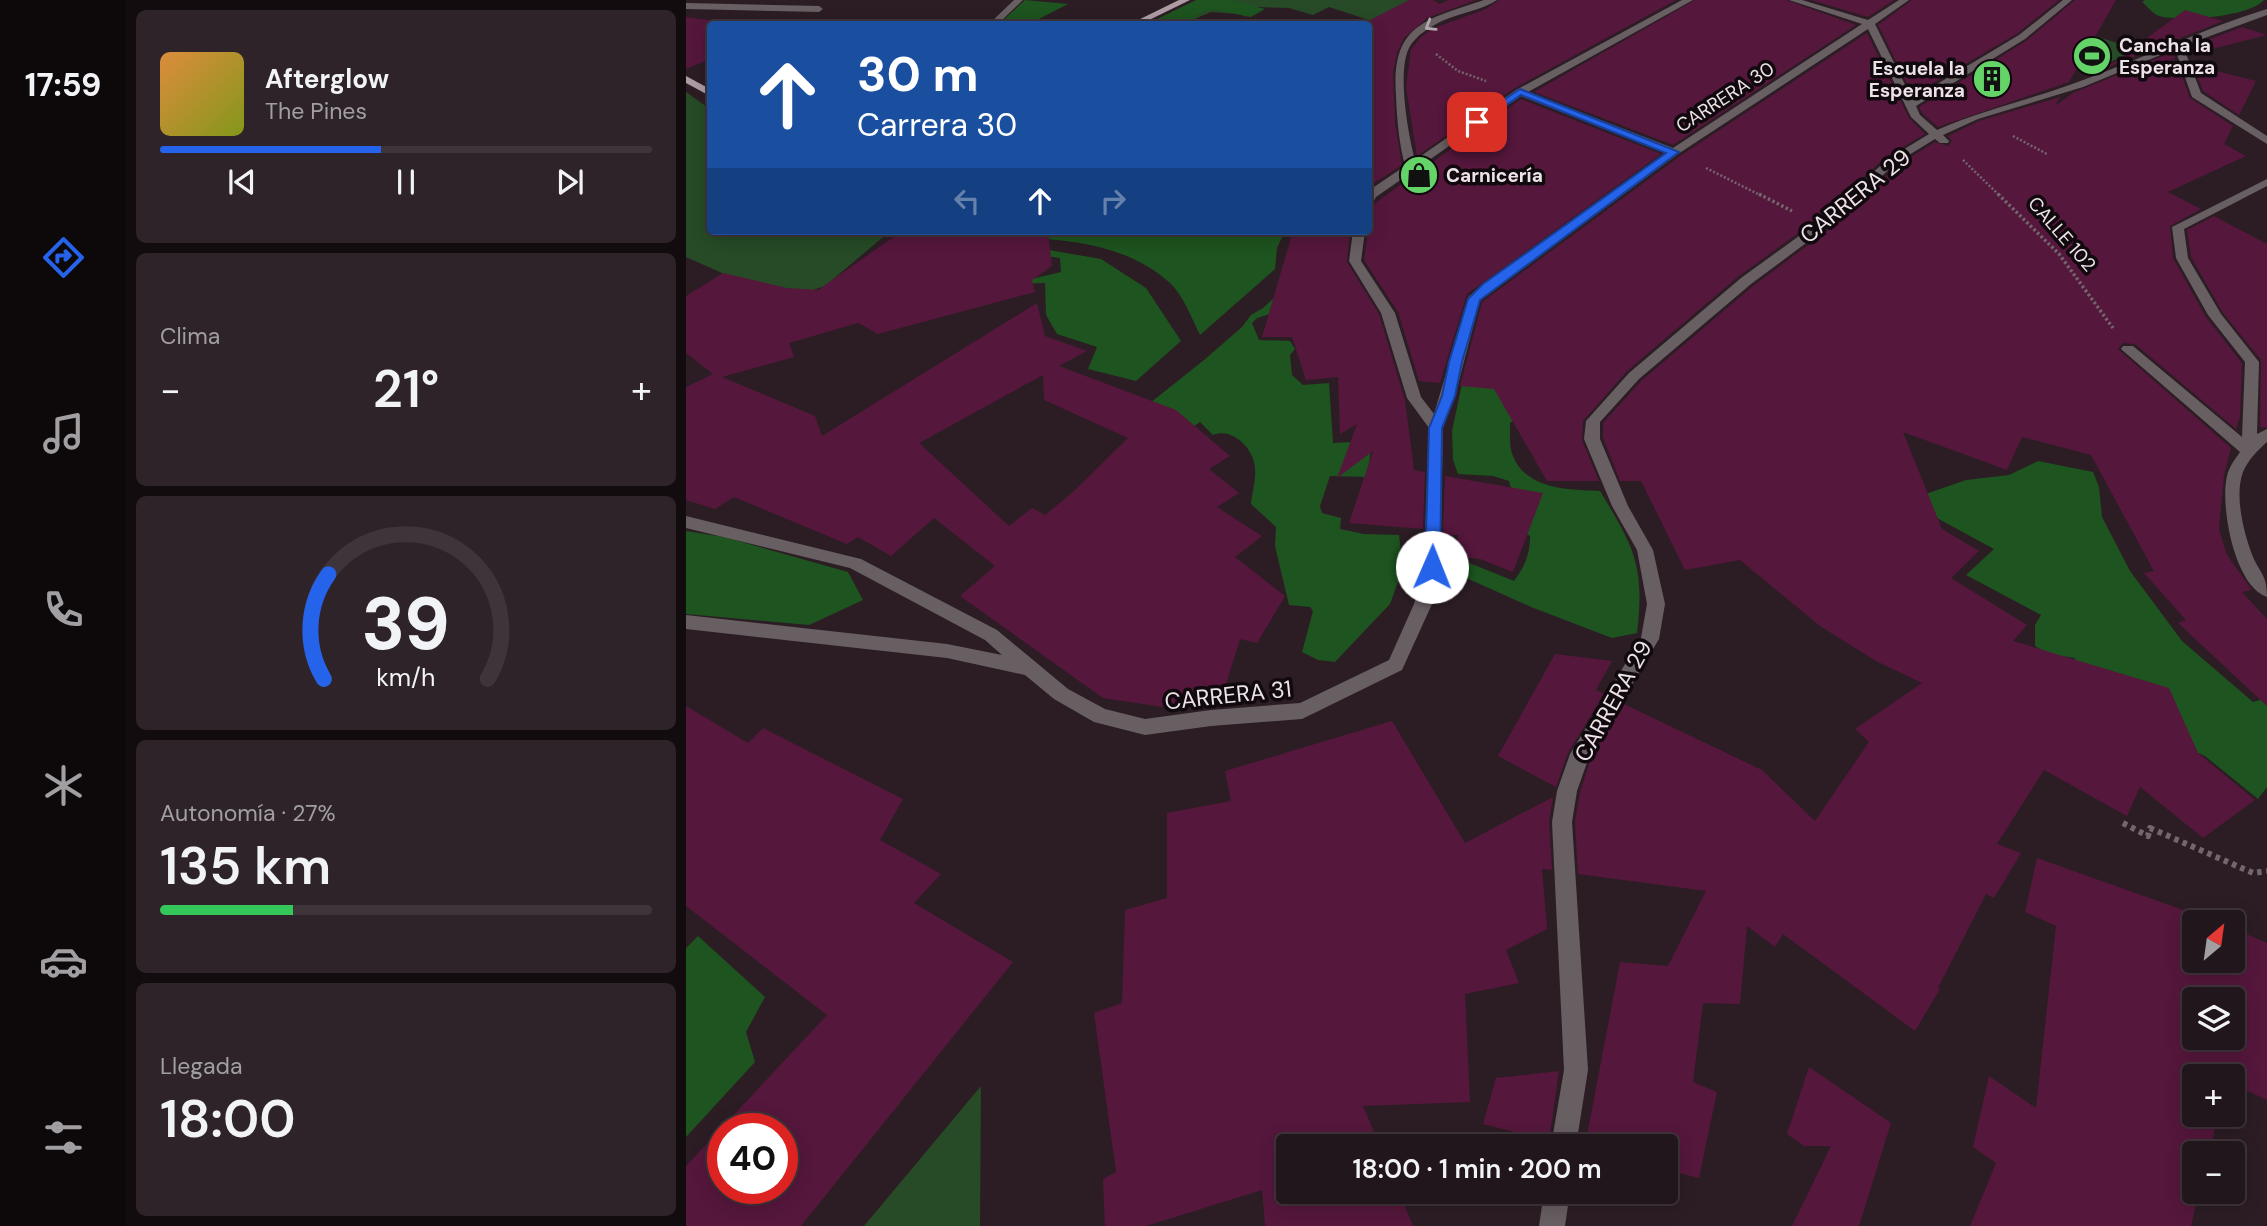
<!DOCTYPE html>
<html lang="es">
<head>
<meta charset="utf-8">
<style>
  :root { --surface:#21161b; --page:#2d2328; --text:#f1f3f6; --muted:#a29fa3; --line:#3e353a; --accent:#2563eb }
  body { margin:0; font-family:"DM Sans",sans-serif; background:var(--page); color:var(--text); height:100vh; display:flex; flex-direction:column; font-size:26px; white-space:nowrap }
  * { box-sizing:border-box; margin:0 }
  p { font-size:23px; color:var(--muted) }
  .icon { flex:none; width:38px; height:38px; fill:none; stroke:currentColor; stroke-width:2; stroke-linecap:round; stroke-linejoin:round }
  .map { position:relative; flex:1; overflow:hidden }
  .details { display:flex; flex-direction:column; gap:10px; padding:10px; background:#120c0f; width:560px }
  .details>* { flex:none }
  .hud { position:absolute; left:21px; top:21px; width:665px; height:214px; border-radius:7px; box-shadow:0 4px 18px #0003,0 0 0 2px var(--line); background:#1a4fa0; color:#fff; overflow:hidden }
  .needle { width:46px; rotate:29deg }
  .buttons { position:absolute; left:1496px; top:910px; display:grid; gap:14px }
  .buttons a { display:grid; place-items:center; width:63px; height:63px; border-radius:7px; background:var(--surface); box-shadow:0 4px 18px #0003,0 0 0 2px var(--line); font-size:35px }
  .speed { position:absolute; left:21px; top:1113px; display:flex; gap:14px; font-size:35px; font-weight:700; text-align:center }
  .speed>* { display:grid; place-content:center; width:91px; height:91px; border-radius:50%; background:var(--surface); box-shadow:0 4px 18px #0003,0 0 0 2px var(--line); line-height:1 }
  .speed .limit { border:10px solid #d22; background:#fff; color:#111 }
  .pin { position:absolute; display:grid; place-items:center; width:60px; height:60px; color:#fff; margin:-30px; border-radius:14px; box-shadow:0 4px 10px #0006 }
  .me { position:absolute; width:77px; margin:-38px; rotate:1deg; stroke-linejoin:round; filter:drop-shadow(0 0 5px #0008) }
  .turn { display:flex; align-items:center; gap:24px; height:147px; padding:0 35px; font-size:32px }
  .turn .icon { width:91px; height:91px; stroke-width:2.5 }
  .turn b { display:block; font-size:49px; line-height:60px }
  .lanes { display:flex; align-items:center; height:66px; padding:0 35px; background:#0003; justify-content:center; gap:35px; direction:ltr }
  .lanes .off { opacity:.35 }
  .big { font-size:52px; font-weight:600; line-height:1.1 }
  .details .tile { flex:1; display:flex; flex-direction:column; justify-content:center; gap:10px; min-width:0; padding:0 24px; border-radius:10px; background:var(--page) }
  .details .dial { align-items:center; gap:0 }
  .dial svg { height:182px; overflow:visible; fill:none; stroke:var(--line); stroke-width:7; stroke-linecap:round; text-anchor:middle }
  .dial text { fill:var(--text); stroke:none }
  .song { display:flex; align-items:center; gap:21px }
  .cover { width:84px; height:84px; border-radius:10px; background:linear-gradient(135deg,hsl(30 70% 55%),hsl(70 70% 35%)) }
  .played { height:7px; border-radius:4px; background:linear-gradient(90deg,var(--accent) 45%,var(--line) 45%) }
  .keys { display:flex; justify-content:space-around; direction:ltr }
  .heat { display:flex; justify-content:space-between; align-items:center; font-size:38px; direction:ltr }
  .charge { height:10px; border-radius:5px; background:linear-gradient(90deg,#34c759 27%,var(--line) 0) }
  .trip { position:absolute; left:590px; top:1134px; width:402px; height:70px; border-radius:7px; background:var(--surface); box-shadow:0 4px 18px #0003,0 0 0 2px var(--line); font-weight:600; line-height:70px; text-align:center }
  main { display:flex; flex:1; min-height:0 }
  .dock { display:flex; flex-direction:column; width:126px; justify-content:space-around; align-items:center; background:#0d090b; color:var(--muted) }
  .dock .icon { width:49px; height:49px }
  .dock .current { color:var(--accent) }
  .dock b { font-size:32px; color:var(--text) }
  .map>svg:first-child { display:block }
</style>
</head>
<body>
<main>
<nav class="dock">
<b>17:59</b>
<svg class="icon current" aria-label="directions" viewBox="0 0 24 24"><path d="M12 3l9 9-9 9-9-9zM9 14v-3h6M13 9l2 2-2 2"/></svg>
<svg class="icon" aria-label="music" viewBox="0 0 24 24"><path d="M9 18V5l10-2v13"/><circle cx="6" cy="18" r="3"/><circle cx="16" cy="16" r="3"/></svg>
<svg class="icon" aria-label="phone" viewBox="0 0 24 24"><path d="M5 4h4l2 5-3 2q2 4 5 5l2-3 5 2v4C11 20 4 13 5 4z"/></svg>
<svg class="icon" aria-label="climate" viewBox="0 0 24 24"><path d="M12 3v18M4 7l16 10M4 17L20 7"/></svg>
<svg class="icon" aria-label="car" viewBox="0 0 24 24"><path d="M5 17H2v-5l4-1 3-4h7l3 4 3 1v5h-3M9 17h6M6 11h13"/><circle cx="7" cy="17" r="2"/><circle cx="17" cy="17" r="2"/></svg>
<svg class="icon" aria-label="filters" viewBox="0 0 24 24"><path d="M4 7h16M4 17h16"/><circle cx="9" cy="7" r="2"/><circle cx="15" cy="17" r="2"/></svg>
</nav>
<section class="details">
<div class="tile">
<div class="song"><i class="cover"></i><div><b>Afterglow</b><p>The Pines</p></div></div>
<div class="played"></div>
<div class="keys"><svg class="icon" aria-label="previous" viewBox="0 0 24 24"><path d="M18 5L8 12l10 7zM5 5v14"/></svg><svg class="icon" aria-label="pause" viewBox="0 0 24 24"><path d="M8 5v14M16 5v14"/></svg><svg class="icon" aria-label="next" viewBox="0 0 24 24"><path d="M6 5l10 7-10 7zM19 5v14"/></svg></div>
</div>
<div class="tile"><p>Clima</p>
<div class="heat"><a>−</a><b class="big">21°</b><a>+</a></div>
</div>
<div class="tile dial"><svg viewBox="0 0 100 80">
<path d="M14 69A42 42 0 1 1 86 69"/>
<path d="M14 69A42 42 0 0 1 16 23" stroke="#2563eb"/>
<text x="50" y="56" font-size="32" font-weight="700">39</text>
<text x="50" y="72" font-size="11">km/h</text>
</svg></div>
<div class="tile"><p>Autonomía · 27%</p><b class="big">135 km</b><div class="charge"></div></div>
<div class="tile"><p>Llegada</p><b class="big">18:00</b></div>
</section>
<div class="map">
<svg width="1581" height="1226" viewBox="0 0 1581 1226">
  <rect width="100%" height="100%" fill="#2c1d24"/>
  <!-- green -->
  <path fill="#264b26" d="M519,0h205l-29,24 -52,-17 -16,8 -24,-7 -32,-1 -18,7 -28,-2 -28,12h-27z
    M1375,25l78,25 -38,16 -67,-21z
    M0,92l24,17v122l179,1 -64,54 -50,17 -35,-22 -54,-24z
    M295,1086l-1,140h-116z"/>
  <!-- forest -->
  <path fill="#1d541f" d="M339,0l43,4 -39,20h-30z
    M510,0h33l36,9 -14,8c-27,-4 -45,-17 -64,7h-40z
    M1459,0h119c-14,17 -84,22 -105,16 -6,-2 -12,-10 -17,-14z
    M308,231h291l-8,17 -2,21 -75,66c-8,-16 -17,-40 -30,-52 -55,-49 -131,-44 -200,-47z
    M357,249l58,10 45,29 35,53 -45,40 -48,-12 9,-22 -40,-13 -11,-19 -1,-32 -34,1 50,-12 -1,-14 -14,-2z
    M599,288l6,20 -34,10 -5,5 7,17 31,1 5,8 -5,6 2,20 11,10 26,-2 4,60 19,-1 19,7 -4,28 -37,-1 -10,30 2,7 19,5 -1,11 24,5 35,1 4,33 -13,36 -55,58 -17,-2 -16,-8 11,-41 -3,-4 -21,-2 -14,-59 1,-19 -25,-23c1,-11 5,-24 4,-35 0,-19 -22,-42 -42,-34l-13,-13 -7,5 -63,-8 74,-59 38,-33 9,-12 12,-7z
    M780,365l63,44 -19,14c0,10 -1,24 3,33 13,34 58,34 87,35 34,56 45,75 37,142l-25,5 -81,-31 -78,-35 3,-9 11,-1 47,19c11,-15 16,-27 16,-45l-8,-5 -13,-50 -16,-5 -35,-2 -5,-14 -1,-29z
    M1352,461l55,11 6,15 3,30 28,54 52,70 71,61 14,-4v89l-9,12 -53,-43 -133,-60 3,-38 -27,-4 -13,-8v-21l6,-10 -75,-40 28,-26 -70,-38 -4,-15 46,-16 43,-5z
    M0,531l38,6 124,35 15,28 -54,25 -123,-11z
    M12,936l67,61 -19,35 9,30 -69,75v-189z"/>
  <!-- building -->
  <path fill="#55173c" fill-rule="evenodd" d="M723,0h24l7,4 9,-4h27l-49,18 -23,20 -7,15 -4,19 2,51 7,42 -34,22v-166z
    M813,0h177l-161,88 -98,68 -11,-69 5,-38 10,-12 13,-9 52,-19z
    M1009,0h91l70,25 -183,120 -139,-53z
    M1125,0h83l-26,17z
    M1226,0h147l-41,33 -105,62 -35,-70z
    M1389,0h41l-47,82 -131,45 -16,-14 -3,-6 107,-66z
    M1499,10l38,11 -117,47z
    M0,17l52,7h-28v35l-24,10z
    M1556,27l25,8 -78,20 -3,-7z
    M1181,33l42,85 16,16 -39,23 -71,64 -76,55 -112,95 -44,50 -1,19 17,41h-52l-53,-92 -34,-3 22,-84 198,-146z
    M1487,52l2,6 -4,1 5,2 14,37 43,28 -9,18 22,12 -78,36 33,17 -31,17 3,32 33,59 36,46 -2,54 -4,12 -101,-85 -12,-1 -5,6 113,99 -7,27 -5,54 8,26 25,35 -10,2 25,27v87l-89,-83 8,-3 -42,-47 10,-2 -63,-116 -69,-18 -15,33 -104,-38 39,97 37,22 -28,27 76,47 -14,16 156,47 29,65 57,47 -52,38 -63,-51 -13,29 -83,-46 -47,74 24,9 -27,45 -8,-4 -48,94 2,1 -25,42 -132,-97 -8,13 -28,-21 -7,78 -37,-1 -10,79 24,10 -18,86 -33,-8v-24h-81l35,-184 48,4 38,-75 -128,-17 -3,-52 5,-30 11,-34 33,-54 138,66 53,51 54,-79 -14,-13 67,-46 -46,-22 -56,-35 -80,-66 -55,10 -44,-89h-21l-17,-43v-15l38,-42 112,-95 74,-55 71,-66 37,-23 13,4 4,-5 -4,-5 31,-15 81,-24 -5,9 18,-13z
    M1507,65l63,16 -17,34 -36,-24z
    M835,99l140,55 -194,140 -27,89 -21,-2 -21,-69 -34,-52 4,-29v-23z
    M1528,216l53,28v183l-5,1 -2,-1 1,-67 -38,-47 -32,-56 -4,-27z
    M216,231h146l4,35 -20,14 3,12 -157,42 -20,-11 -69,20 5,14 -72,20 93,39 7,20 215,-133 8,33 42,15 -28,15 117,44 54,46 -21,13 30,24 -22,14 45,29 -27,21 50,39 -28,47 -17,-4 -16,52 -39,5 -9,13 -73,-11 -143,-102 35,-30 -61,-48 -43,38 -33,-19 -11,7 -113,-47 -19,12 -29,-9v-113l27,-13 -27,-21v-57l37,-23 64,15 31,2zM357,375l1,25 84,38 -55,54 -28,23 -13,-7 -23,18 -90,-83z
    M607,231h57l-3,31 32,52 26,86 9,70 11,2 -2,57 -74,-6 24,-72 -36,27 20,-54 -17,10 -2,-57 -32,3 -14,-43h-30z
    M759,476l98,17 -30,79 -33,-13 -25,-3 3,-21h-14l-1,-4z
    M869,654l57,7 -16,29 8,4 -36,59 -12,34 -58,-31z
    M0,706l62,37 15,-15 140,71 -23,41 61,34 -27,29 99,59 -212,264h-115v-60l141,-151 -141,-109zM37,1129h59v59h-59z
    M706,721l73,122 88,-46 -4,25 3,48 -10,-1 5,60 -41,21 13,33 -54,11 5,108 -107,4 17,40h-92v46h111l14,34h-148l-3,-36 -116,36h-41l-2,-47 13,-7 -22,-159 28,-10 3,-93 42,-12v-85l64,-12 -6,-30z
    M1351,858l180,64h-23v39h39v-33l34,15v157l-34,-16v-8h-39v39h24l-9,38h-15v39h5l-8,34h-221l26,-63 -23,-16 16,-71 47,32 20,-182 -31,-14zM1508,999h39v39h-39z
    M1123,1067l82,56 -32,103h-67l39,-80h-27l-17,-12z
    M873,1071l-10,70 -66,-17 13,-46z"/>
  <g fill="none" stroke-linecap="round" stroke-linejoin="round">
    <!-- path-far2 -->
    <path stroke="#74666d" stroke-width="2.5" stroke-dasharray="2 2" stroke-linecap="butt" d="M750,54l22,17 28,10
      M1327,136l34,18
      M1277,160l37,36
      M1020,168l56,28"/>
    <!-- path-far1 -->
    <path stroke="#74666d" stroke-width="3.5" stroke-dasharray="2.5 2.5" stroke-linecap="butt" d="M1073,194l33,17
      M1312,194l61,60 54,74"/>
    <!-- path -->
    <path stroke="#74666d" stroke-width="6" stroke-dasharray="4.5 4.5" stroke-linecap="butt" d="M1437,823l25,13 2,-8 103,45 14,-2"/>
    <!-- minor -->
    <path fill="#685f63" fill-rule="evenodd" d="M328,0h9l-25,24h-9z
      M798,0h13c-15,10 -37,13 -55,21 -12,6 -26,14 -33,27 -12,24 -1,86 6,112l101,-70 166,-90h11l-165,92 145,56 189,-124 -73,-24h13l66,20 31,-20h10l-34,24 37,75 107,-64 44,-35h9l-47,39 -109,67 4,9 17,15c45,-20 92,-30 138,-47 65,-23 126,-54 192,-74v6l-84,31 18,47 66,43v8l-75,-47 -17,-48 -92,38 -105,32 -35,16 6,6 -1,2h-8l-5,-4 -39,24 -71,66 -74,55 -112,95 -39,43v17l28,67 25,44 12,54 -6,35 -70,118 -12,34 -5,31 16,248 -12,76h-25l13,-76 -12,-248 5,-31 13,-37 71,-116 6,-34 -10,-54 -25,-44 -28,-67 2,-18 43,-48 112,-95 76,-55 71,-64 41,-25 -18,-17 -43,-88 -190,125 -198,146 -25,96 -12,32 -3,139 -8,37 -30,66 -100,49 -91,7 -66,9 -51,-13 -40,-23 -29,-24 -78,-17 -261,-29v-14l261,29 55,11 -17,-15 -135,-72 -164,-40v-12l175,43 136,71 71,59 37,20 40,10 66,-9 89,-7 89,-43 25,-56 10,-37 5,-139 -22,-30 -26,-85 -32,-52 4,-30h12l-4,30 34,52 26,84 13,17 35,-118 197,-143 -145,-57 -145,101 -4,7 -4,1v-14l37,-25c-6,-23 -8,-46 -9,-70 -5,-72 29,-76 88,-96z
      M0,3l133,3 4,3 -4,3 -133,-3z
      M1581,179v7l-83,43 4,29 33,56 38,48 -2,72 10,-5v13c-9,8 -19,18 -24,30 -9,24 1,62 10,85 8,18 14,18 14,40 -33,-11 -47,-92 -40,-121 2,-9 8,-17 13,-24l-119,-103 2,-3h10l109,91 3,-75 -37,-47 -32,-57 -4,-31z
      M858,1192h26l-5,34h-26z"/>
    <!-- major -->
    <path fill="#ae9ca4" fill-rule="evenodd" d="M493,0h11l-49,24h-11z
      M0,76l24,13v7l-24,-13z"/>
  </g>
  <!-- one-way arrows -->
  <defs><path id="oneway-chevron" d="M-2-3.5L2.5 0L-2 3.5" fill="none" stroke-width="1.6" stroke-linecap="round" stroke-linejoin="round" transform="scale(1.75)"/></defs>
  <use stroke="#b1a7ac" href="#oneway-chevron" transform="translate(744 26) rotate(149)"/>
  <!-- route -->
  <path fill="#2563eb" stroke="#184099" stroke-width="2" d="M834,89l159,63 -199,148 -18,62 -7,34 -13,32 -2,139 -8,6 -7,-6 4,-139 13,-32 7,-34 19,-63 15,-15 183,-131 -145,-58 -41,29h-7v-4z"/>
  <!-- icons -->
  <defs>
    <g id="stadium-disc" transform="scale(2.0125)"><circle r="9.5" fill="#64d468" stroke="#10090d"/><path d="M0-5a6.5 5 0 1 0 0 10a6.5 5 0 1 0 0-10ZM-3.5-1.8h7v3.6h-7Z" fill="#111"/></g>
    <g id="building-disc" transform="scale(2.0125)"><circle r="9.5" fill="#64d468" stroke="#10090d"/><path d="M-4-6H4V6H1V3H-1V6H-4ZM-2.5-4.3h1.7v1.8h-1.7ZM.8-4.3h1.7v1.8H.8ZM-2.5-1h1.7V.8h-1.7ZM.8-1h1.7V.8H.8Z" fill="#111"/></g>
    <g id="shop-disc" transform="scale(2.0125)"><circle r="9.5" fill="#64d468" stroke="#10090d"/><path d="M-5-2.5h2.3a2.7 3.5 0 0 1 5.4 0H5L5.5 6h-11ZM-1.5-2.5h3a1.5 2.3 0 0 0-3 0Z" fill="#111"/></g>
  </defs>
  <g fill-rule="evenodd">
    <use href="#stadium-disc" x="1406" y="56"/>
    <use href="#building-disc" x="1306" y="79"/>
    <use href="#shop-disc" x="733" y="175"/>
  </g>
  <g text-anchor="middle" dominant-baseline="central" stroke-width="7" stroke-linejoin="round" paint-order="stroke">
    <!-- far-poi labels -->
    <g font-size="19" font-weight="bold" fill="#ede2e7" stroke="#10090d" text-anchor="start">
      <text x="1433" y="45">Cancha la<tspan x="1433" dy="22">Esperanza</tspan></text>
      <text x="1279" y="68" text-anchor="end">Escuela la<tspan x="1279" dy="22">Esperanza</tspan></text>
      <text x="760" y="175">Carnicería</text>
    </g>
    <!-- far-street labels -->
    <g font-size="19" fill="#ede2e7" stroke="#10090d">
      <text transform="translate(1039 97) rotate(-33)">CARRERA 30</text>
      <text transform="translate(1376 234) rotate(49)">CALLE 102</text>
    </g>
    <!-- street labels -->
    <g font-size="23" fill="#ede2e7" stroke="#10090d">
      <text transform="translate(1169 196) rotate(-39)">CARRERA 29</text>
      <text transform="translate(542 695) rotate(-6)">CARRERA 31</text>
      <text transform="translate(927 701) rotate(-61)">CARRERA 29</text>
    </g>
  </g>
</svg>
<div class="buttons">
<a><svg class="needle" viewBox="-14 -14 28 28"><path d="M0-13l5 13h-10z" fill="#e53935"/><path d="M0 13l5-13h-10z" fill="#a29fa3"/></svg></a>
<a><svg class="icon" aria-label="layers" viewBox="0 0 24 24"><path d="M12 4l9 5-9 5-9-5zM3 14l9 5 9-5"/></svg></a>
<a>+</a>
<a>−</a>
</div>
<div class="speed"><div class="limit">40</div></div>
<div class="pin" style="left:791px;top:122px;background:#d93025"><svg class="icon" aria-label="arrive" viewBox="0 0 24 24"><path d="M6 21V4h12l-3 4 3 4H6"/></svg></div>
<svg class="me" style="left:746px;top:567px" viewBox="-20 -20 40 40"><circle r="19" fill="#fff"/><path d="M0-13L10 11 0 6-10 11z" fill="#2563eb"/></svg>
<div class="trip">18:00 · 1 min · 200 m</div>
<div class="hud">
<div class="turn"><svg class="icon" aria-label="ahead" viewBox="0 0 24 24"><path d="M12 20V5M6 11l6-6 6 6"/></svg><div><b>30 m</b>Carrera 30</div></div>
<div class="lanes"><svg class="icon off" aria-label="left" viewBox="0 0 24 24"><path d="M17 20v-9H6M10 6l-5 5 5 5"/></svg><svg class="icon" aria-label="ahead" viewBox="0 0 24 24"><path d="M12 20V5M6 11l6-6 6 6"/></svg><svg class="icon off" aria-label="right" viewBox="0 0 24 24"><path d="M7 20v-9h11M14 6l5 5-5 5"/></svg></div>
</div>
</div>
</main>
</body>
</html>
